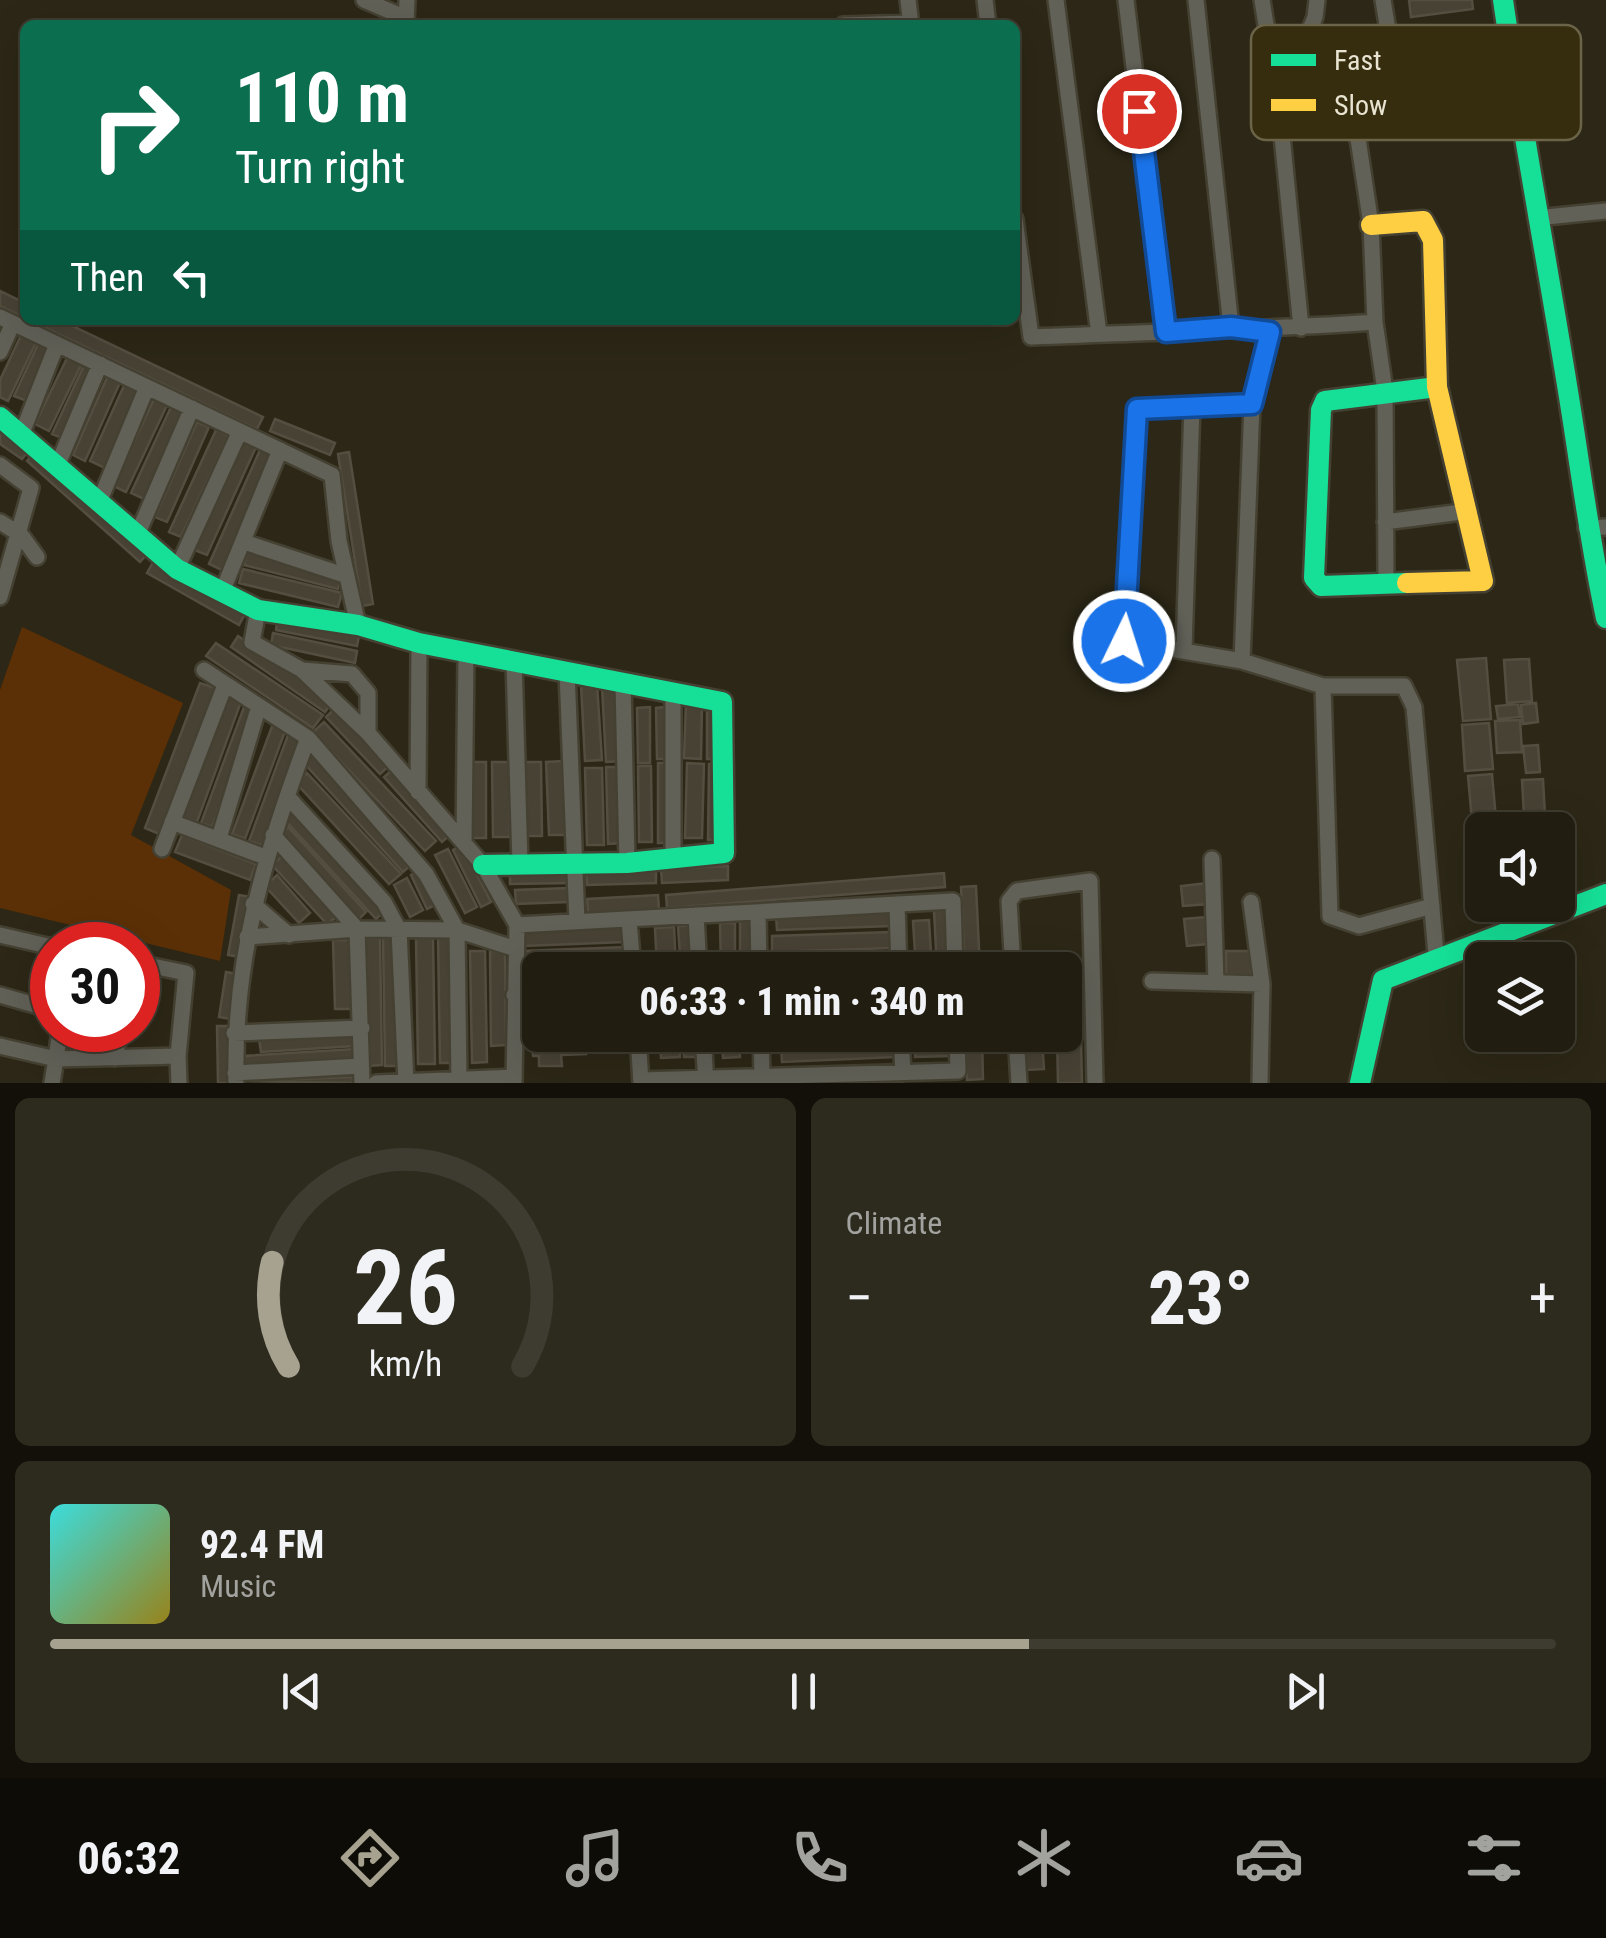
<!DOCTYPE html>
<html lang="en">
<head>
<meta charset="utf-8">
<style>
  :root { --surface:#211d10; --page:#2d2a1e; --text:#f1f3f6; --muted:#a2a29f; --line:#3e3b30; --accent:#a7a290 }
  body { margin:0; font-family:"Roboto Condensed",sans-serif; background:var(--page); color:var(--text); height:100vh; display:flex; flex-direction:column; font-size:38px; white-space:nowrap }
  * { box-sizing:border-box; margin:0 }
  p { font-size:32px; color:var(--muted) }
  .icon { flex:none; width:55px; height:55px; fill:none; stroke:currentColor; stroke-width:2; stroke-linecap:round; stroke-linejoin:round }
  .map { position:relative; height:1083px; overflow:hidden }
  .panel { display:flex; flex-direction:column; gap:15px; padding:15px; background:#121009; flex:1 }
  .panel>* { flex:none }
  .top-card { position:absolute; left:20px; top:20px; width:1000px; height:305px; border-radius:15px; box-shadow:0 10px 40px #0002,0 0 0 2px var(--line); background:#0b6e4f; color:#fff; overflow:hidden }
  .buttons { position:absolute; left:1465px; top:812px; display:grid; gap:20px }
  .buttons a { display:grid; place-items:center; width:110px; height:110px; border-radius:15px; background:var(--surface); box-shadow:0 10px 40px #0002,0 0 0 2px var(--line); font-size:50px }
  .speed { position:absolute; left:30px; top:922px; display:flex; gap:20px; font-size:50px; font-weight:700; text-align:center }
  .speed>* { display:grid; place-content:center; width:130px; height:130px; border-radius:50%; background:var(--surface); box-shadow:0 10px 40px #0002,0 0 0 2px var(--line); line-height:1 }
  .speed .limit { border:15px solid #d22; background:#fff; color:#111 }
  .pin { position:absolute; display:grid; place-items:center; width:85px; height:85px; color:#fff; margin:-42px; border:5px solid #fff; border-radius:50%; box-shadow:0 2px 10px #0007 }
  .me { position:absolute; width:110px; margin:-55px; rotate:4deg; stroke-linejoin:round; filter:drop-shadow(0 0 8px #0008) }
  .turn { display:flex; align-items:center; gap:35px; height:210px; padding:0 50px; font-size:45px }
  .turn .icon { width:130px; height:130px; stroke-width:2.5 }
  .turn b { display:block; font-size:70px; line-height:85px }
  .then { display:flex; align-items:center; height:95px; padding:0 50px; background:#0003; gap:20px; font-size:38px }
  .big { font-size:75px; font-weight:800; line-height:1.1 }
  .panel .card { flex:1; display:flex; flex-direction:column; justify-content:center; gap:15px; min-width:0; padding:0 35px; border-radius:15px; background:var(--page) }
  .panel .dial { align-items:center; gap:0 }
  .dial svg { height:260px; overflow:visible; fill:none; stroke:var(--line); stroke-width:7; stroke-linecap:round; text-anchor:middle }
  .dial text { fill:var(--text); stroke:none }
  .song { display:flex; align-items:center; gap:30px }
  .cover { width:120px; height:120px; border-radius:15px; background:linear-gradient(135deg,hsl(180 70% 55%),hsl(50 70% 35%)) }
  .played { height:10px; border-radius:5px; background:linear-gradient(90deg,var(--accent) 65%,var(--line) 65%) }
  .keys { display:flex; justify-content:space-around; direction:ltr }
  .heat { display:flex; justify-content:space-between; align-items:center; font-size:55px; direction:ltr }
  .panel .tiles { flex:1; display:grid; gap:15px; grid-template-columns:1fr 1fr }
  .card:last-child { grid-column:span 2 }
  .trip { position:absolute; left:522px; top:952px; width:560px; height:100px; border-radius:15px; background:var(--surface); box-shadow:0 10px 40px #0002,0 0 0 2px var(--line); font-weight:800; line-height:100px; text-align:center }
  .tab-bar { display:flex; height:160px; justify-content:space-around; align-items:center; background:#0d0c06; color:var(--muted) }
  .tab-bar .icon { width:70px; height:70px }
  .tab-bar .current { color:var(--accent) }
  .tab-bar b { font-size:45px; color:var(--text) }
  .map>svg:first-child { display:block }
</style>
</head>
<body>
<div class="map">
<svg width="1606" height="1083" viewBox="0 0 1606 1083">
  <rect width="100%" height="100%" fill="#2c2716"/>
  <!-- green -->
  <path fill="#5c3006" d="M22,627l161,76 -52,132 100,55 -11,71 -220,-53v-218z"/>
  <!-- building -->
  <path fill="#484235" stroke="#544e41" stroke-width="2.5" d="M1409,0h63l1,9 -62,8z
    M0,291l25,12v15l-25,-12z
    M29,320h31l203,97 -6,12z
    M23,331l15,7 -30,63 -8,-4v-17z
    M40,340l12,5 -25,56 -13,-5z
    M69,354l14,7 -34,70 -14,-7z
    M86,361l10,5 -34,72 -10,-4z
    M109,373l13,5 -37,83 -12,-6z
    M127,379l15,7 -37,82 -15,-7z
    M155,397l13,6 -42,89 -13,-6z
    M171,407l13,6 -40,86 -13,-6z
    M275,419l60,24 -5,12 -60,-24z
    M197,422l12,5 -42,95 -12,-5z
    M0,427l31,20 -9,12 -22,-15z
    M216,430l12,6 -47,101 -12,-5z
    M242,440l14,7 -49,108 -15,-6z
    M260,450l15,6 -51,115 -15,-7z
    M36,451l113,101 -9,10 -113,-101z
    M349,452l24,152 -11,2 -24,-152z
    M247,552l94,25 -3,12 -94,-24z
    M155,559l92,51 -8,15 -92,-52z
    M243,569l99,24 -4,14 -99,-24z
    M278,615l82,16 -3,15 -81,-16z
    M273,633l84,18 -2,12 -84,-18z
    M238,636l94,66 -7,10 -94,-65z
    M216,643l107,72 -10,13 -107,-72z
    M1486,658l5,61 -28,2 -6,-61z
    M1529,659l3,42 -25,2 -3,-43z
    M200,683l18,6 -56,146 -17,-7z
    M597,684l5,76 -17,1 -4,-76z
    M617,686l4,75 -15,1 -4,-75z
    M228,694l14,5 -45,123 -14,-5z
    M686,703l16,1 -1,55 -17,-1z
    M707,703h10v56h-10z
    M1536,703l2,19 -15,2 -2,-19z
    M1518,704l2,13 -22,2 -2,-13z
    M244,707l12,4 -44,116 -11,-4z
    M650,707v56h-12l-1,-55z
    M666,707l2,52h-11l-1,-51z
    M335,708l55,57 -10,9 -54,-57z
    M1520,720l2,32 -25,1 -2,-32z
    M274,721l13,5 -42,113 -13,-5z
    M324,722l112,119 -11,10 -112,-119z
    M1489,723l4,46 -28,2 -3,-46z
    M288,735l13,5 -39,105 -13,-4z
    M1538,745l2,27 -14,1 -3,-27z
    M314,753l99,110 -10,9 -100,-110z
    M563,761l2,74h-16l-3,-73z
    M471,762h15v76h-15z
    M492,762h17l1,75h-17z
    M523,762h18l1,74h-17z
    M658,763h11v80h-11z
    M687,763l17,1 -2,74h-17z
    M709,764h11l-1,76h-11z
    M638,766h13l1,76h-13z
    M606,767h14l2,76 -14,1z
    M585,768h17l2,77h-17z
    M393,769l58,65 -9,8 -58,-65z
    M307,773l94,101 -12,10 -93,-101z
    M1492,774l4,45 -24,2 -4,-45z
    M1543,779l2,36 -21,1 -2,-36z
    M293,811l92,100 -9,8 -92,-100z
    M288,827l78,85 -8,8 -78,-85z
    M1496,828l-14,2v43h-9l-4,-43z
    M182,835l74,29 -6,16 -75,-28z
    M462,845l29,57 -10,5 -28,-57z
    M448,849l29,58 -12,6 -30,-58z
    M281,857l55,60 -9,7 -55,-59z
    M728,866v14l-66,3 -1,-14z
    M656,868v15l-69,2 -1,-15z
    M570,869v14l-60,1v-14z
    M421,870l16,34 -10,5 -16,-34z
    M944,873l1,14 -278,21 -1,-13z
    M277,875l33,38 -11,10 -34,-37z
    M407,878l16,32 -13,7 -16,-32z
    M1473,878h9v27h17v14l-25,1z
    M1208,883l2,21 -27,2 -2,-20z
    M976,886l4,84h-15l-4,-83z
    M568,888v14l-52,2 -1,-14z
    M239,895l12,2 -11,60 -12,-2z
    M658,895l1,15 -71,3 -1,-14z
    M946,910l3,60h-12l-3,-59z
    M891,912v14l-114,4 -1,-14z
    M740,917h14v53h-14z
    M1206,917l2,27 -21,2 -3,-27z
    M929,920l3,50h-16l-3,-49z
    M720,923h15v47h-14z
    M624,925l1,17 -101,4 -1,-17z
    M692,925l4,45h-15l-3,-44z
    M674,927l2,43h-19l-2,-42z
    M890,932l1,16 -119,4v-16z
    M365,938h15l2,127 -15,1z
    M383,938h15l3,128h-16z
    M416,938h17l2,126h-17z
    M438,938h14l2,125h-14z
    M333,940h19l1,69h-18z
    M625,947l1,19 -102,3 -1,-18z
    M470,951h15l2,111 -15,1z
    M490,951h15l1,94 -15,1z
    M1226,951h25v27l-25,1z
    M226,972l12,2 -7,45 -12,-2z
    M1065,996h15l2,87h-24l-1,-48h8z
    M539,1025l1,10h45l1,19 -25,1 1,11h-23v-10h-6l-1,-19 7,-1z
    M217,1026h12l1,57h-12z
    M353,1033l1,13 -93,6 -2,-13z
    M660,1035h19l1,22 -19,1z
    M683,1035h15l1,22h-15z
    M722,1035h17l1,22 -17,1z
    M966,1035h16l1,44 -16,1z
    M895,1039l1,18 -114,5 -1,-17z
    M1042,1039l2,30 -18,1 -2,-29z
    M915,1041h38v15l-38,1z
    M355,1049l1,12 -112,7 -1,-12z
    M352,1077l1,6 -109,-2z"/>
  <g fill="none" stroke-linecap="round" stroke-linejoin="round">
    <!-- street casing -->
    <g stroke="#454132" stroke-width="20">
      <path id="street" d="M364,0l42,18
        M908,0l3,25
        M985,0l3,25
        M1056,0l43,334
        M1126,0l40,333
        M1196,0l35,327
        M1262,0l17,105 22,223
        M1383,0l6,36 -2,25 -8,29 -22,42 14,93 4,97 10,69 1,194
        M406,25l1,-25
        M843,25l67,-2
        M1280,104l35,-87 2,-17
        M1536,218l70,-7
        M1015,219l16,118c116,-5 230,-7 344,-15
        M0,317l332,158 7,66 19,84
        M0,352l13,-29
        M1252,404l-115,5 -13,232 118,20 81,25
        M22,433l35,-89
        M58,464l42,-100
        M0,465l31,23 -31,109
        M100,500l47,-113
        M0,522l21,13 16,22
        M1385,522l84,-11
        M1586,528l20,-1
        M138,533l54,-125
        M244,542l103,34
        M177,569l63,-138
        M222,592l58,-142
        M258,610l-6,32 50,28 66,63 115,132 34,60 -3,158
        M1184,649l8,-243
        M514,661l6,202
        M1242,661l10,-257 18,-73
        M204,670l104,68 118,136 31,56 2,153
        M302,670l50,4 16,19v40
        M567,672l10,250
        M623,683l4,180
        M673,693v164
        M418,792l1,-149
        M287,796l97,106 15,28 7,153
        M172,822l93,35
        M273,835l84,94 5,154
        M219,838l40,-132
        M464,843l2,-191
        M162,849l63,-164
        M1212,859l4,124
        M1251,902l11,82 -2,99
        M253,904l36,31
        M897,904l2,66
        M1432,906l-73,20 -29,-10 -7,-230h81l10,21 22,247
        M758,912l1,58
        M696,915l3,55
        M629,919l4,51
        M517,925l436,-24 2,69
        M0,935l52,12
        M247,937l110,-8 100,1 59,19
        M138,963l48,10 -8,83
        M759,965l140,-4
        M1013,970l-4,-69 8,-10 73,-10 5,202
        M1152,981l110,3
        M0,995l52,15
        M514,995l26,-2
        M60,1030l-4,29 122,-3 1,27
        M234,1033l128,-5
        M638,1035l3,48
        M703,1035l3,48
        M761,1035l1,42
        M901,1035l2,38
        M1016,1035l3,48
        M0,1046l56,13 -4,24
        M115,1058l5,-28
        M235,1073l126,-7
        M641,1080l317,-9 -1,-36
        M236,1083c-3,-125 29,-230 72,-345
        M376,1083l138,-6"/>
    </g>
    <!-- fast casing -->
    <g stroke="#454132" stroke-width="25">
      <path id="fast" d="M1503,0c19,129 43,256 64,385 13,78 22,155 39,233
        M0,417l177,152 81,41 100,15 61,18 303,59 2,151 -97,10 -144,2
        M1407,583l-86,3 -7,-8 7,-168 4,-9 112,-14
        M1360,1083l23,-103 223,-86"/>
    </g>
    <!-- slow casing -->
    <g stroke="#454132" stroke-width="25">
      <path id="slow" d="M1371,225l52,-4 10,19 4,147 46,194 -76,2"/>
    </g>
    <!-- street -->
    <use href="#street" stroke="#626158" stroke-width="15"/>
    <!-- fast -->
    <use href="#fast" stroke="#16e098" stroke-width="20"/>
    <!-- slow -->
    <use href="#slow" stroke="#ffcf43" stroke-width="20"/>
  </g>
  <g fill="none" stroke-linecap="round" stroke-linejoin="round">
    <!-- route casing -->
    <g stroke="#114b97" stroke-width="25">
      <path id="route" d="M1124,641l13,-232 115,-5 18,-72 -39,-5 -65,5 -27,-221"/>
    </g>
    <!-- route -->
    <use href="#route" stroke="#1a73e8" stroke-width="18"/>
  </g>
  <!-- legend -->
  <rect x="1251" y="25" width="330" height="115" rx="15" fill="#352d0d" stroke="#6b6448" stroke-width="2.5"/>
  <rect x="1271" y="54" width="45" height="12" fill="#16e098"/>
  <rect x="1271" y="99" width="45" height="12" fill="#ffcf43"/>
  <g font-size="28" fill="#e9e4d2">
    <text x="1334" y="70">Fast</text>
    <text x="1334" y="115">Slow</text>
  </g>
</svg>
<div class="buttons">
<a><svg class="icon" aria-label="sound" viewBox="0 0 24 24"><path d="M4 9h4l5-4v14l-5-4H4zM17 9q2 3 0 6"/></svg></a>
<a><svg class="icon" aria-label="layers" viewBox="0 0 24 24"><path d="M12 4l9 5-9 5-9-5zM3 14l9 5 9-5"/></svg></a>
</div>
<div class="speed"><div class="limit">30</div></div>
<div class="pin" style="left:1139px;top:111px;background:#d93025"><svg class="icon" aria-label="arrive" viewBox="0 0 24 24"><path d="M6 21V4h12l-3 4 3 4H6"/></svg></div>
<svg class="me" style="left:1124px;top:641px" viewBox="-20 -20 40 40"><circle r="17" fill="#1a73e8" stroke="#fff" stroke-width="3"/><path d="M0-11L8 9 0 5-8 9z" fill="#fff"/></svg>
<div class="trip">06:33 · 1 min · 340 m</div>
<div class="top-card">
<div class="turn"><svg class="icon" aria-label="right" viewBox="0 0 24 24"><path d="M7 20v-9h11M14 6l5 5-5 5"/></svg><div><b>110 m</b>Turn right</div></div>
<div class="then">Then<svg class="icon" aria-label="left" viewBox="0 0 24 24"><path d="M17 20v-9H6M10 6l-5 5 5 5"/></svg></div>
</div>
</div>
<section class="panel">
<div class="tiles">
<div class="card dial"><svg viewBox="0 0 100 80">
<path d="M14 69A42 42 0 1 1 86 69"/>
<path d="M14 69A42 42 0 0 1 9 37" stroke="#a7a290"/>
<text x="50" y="56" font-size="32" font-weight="700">26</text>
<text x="50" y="72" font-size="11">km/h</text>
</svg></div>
<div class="card"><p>Climate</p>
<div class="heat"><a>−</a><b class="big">23°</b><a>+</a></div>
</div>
<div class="card">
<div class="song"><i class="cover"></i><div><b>92.4 FM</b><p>Music</p></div></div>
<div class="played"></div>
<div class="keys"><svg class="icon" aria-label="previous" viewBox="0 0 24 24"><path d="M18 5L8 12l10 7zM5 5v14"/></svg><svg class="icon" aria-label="pause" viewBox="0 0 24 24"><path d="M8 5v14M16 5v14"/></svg><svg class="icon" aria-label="next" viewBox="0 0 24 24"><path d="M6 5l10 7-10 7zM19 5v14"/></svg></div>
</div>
</div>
</section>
<nav class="tab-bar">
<b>06:32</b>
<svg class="icon current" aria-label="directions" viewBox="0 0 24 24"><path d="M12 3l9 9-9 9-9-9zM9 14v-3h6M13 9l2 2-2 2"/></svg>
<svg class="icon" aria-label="music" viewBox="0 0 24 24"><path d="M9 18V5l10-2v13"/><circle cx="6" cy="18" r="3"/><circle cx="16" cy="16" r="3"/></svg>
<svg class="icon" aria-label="phone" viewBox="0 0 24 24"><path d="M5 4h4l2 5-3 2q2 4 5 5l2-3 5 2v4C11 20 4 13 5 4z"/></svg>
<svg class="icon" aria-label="climate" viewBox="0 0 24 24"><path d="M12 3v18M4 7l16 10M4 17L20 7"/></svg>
<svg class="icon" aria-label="car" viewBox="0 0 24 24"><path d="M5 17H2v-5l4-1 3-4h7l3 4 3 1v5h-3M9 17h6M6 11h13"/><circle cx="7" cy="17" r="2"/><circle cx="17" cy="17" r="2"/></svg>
<svg class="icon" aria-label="filters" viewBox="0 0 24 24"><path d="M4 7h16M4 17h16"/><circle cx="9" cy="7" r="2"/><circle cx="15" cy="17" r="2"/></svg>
</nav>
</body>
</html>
